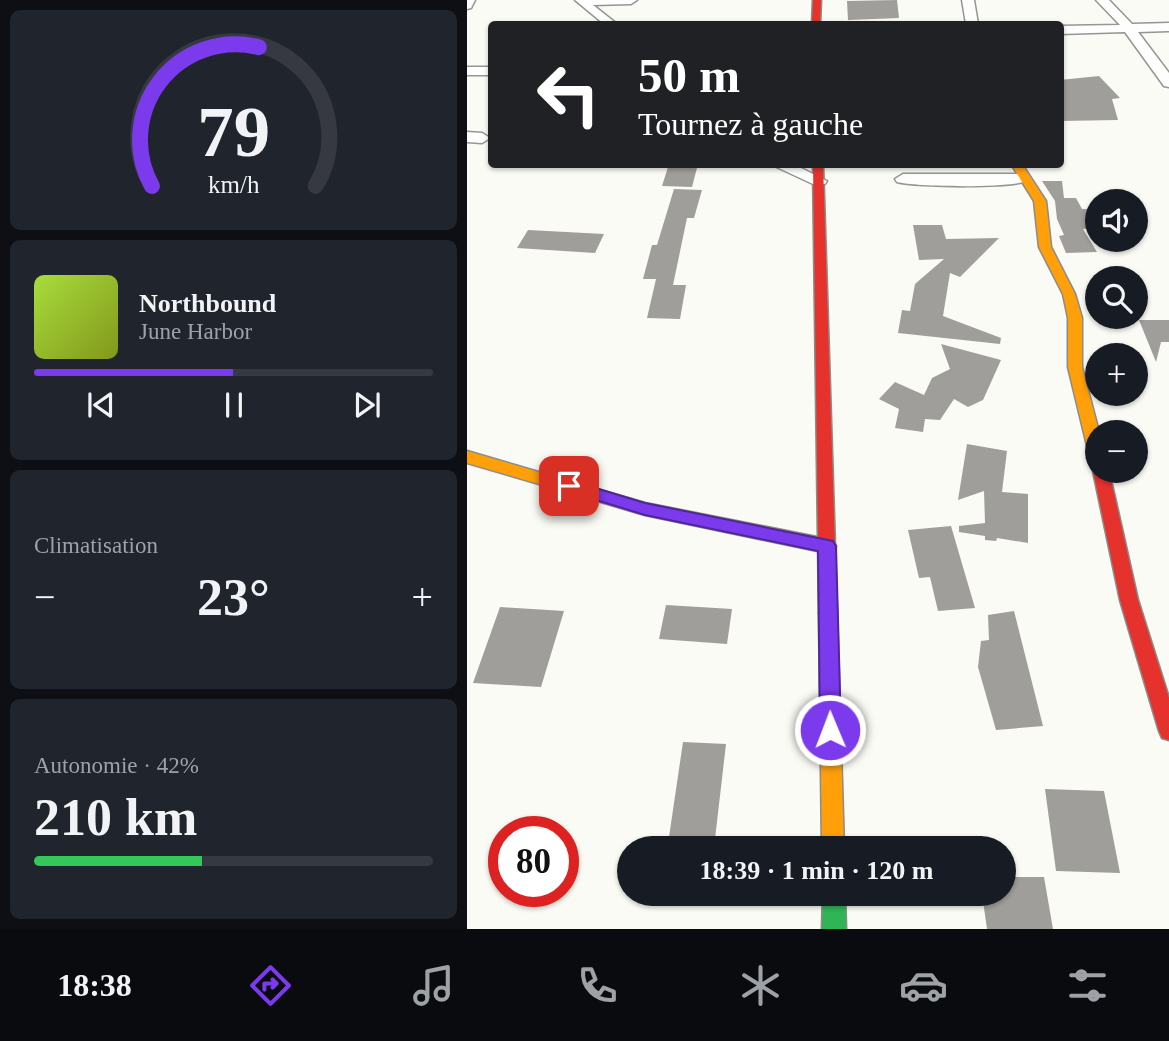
<!DOCTYPE html>
<html lang="fr">
<head>
<meta charset="utf-8">
<style>
  :root { --surface:#171b24; --page:#20242c; --text:#f1f3f6; --muted:#9ea1a6; --line:#363941; --accent:#7c3aed }
  body { margin:0; font-family:"Times New Roman",serif; background:var(--page); color:var(--text); height:100vh; display:flex; flex-direction:column; font-size:26px; white-space:nowrap }
  * { box-sizing:border-box; margin:0 }
  p { font-size:23px; color:var(--muted) }
  .icon { flex:none; width:38px; height:38px; fill:none; stroke:currentColor; stroke-width:2; stroke-linecap:round; stroke-linejoin:round }
  .map { position:relative; flex:1; overflow:hidden }
  .details { display:flex; flex-direction:column; gap:10px; padding:10px; background:#0d0f14; width:467px }
  .details>* { flex:none }
  .banner { position:absolute; left:21px; top:21px; width:576px; height:147px; border-radius:7px; box-shadow:0 2px 5px #0004; background:#202124; color:#fff; overflow:hidden }
  .controls { position:absolute; left:618px; top:189px; display:grid; gap:14px }
  .controls a { display:grid; place-items:center; width:63px; height:63px; border-radius:50%; background:var(--surface); box-shadow:0 2px 5px #0004; font-size:35px }
  .speed { position:absolute; left:21px; top:816px; display:flex; gap:14px; font-size:35px; font-weight:700; text-align:center }
  .speed>* { display:grid; place-content:center; width:91px; height:91px; border-radius:50%; background:var(--surface); box-shadow:0 2px 5px #0004; line-height:1 }
  .speed .limit { border:10px solid #d22; background:#fff; color:#111 }
  .pin { position:absolute; display:grid; place-items:center; width:60px; height:60px; color:#fff; margin:-30px; border-radius:14px; box-shadow:0 4px 10px #0006 }
  .me { position:absolute; width:77px; margin:-38px; rotate:359deg; stroke-linejoin:round; filter:drop-shadow(0 0 5px #0008) }
  .turn { display:flex; align-items:center; gap:24px; height:147px; padding:0 35px; font-size:32px }
  .turn .icon { width:91px; height:91px; stroke-width:2.5 }
  .turn b { display:block; font-size:49px; line-height:60px }
  .big { font-size:52px; font-weight:600; line-height:1.1 }
  .details .tile { flex:1; display:flex; flex-direction:column; justify-content:center; gap:10px; min-width:0; padding:0 24px; border-radius:10px; background:var(--page) }
  .details .dial { align-items:center; gap:0 }
  .dial svg { height:182px; overflow:visible; fill:none; stroke:var(--line); stroke-width:7; stroke-linecap:round; text-anchor:middle }
  .dial text { fill:var(--text); stroke:none }
  .song { display:flex; align-items:center; gap:21px }
  .cover { width:84px; height:84px; border-radius:10px; background:linear-gradient(135deg,hsl(80 70% 55%),hsl(70 70% 35%)) }
  .played { height:7px; border-radius:4px; background:linear-gradient(90deg,var(--accent) 50%,var(--line) 50%) }
  .keys { display:flex; justify-content:space-around; direction:ltr }
  .heat { display:flex; justify-content:space-between; align-items:center; font-size:38px; direction:ltr }
  .charge { height:10px; border-radius:5px; background:linear-gradient(90deg,#34c759 42%,var(--line) 0) }
  .trip { position:absolute; left:150px; top:836px; width:399px; height:70px; border-radius:35px; background:var(--surface); box-shadow:0 2px 5px #0004; font-weight:600; line-height:70px; text-align:center }
  .tab-bar { display:flex; height:112px; justify-content:space-around; align-items:center; background:#090b0e; color:var(--muted) }
  .tab-bar .icon { width:49px; height:49px }
  .tab-bar .current { color:var(--accent) }
  .tab-bar b { font-size:32px; color:var(--text) }
  main { display:flex; flex:1; min-height:0 }
  .map>svg:first-child { display:block }
</style>
</head>
<body>
<main>
<section class="details">
<div class="tile dial"><svg viewBox="0 0 100 80">
<path d="M14 69A42 42 0 1 1 86 69"/>
<path d="M14 69A42 42 0 0 1 61 8" stroke="#7c3aed"/>
<text x="50" y="56" font-size="32" font-weight="700">79</text>
<text x="50" y="72" font-size="11">km/h</text>
</svg></div>
<div class="tile">
<div class="song"><i class="cover"></i><div><b>Northbound</b><p>June Harbor</p></div></div>
<div class="played"></div>
<div class="keys"><svg class="icon" aria-label="previous" viewBox="0 0 24 24"><path d="M18 5L8 12l10 7zM5 5v14"/></svg><svg class="icon" aria-label="pause" viewBox="0 0 24 24"><path d="M8 5v14M16 5v14"/></svg><svg class="icon" aria-label="next" viewBox="0 0 24 24"><path d="M6 5l10 7-10 7zM19 5v14"/></svg></div>
</div>
<div class="tile"><p>Climatisation</p>
<div class="heat"><a>−</a><b class="big">23°</b><a>+</a></div>
</div>
<div class="tile"><p>Autonomie · 42%</p><b class="big">210 km</b><div class="charge"></div></div>
</section>
<div class="map">
<svg width="702" height="929" viewBox="0 0 702 929">
  <rect width="100%" height="100%" fill="#fbfbf5"/>
  <!-- building -->
  <path fill="#9f9e9a" d="M430,0l2,18 -51,2 -1,-19z
    M632,76l21,22 -8,1 6,21 -58,1v-41z
    M202,164h29l-6,23 -30,-1z
    M575,181h20l2,17h12l6,11h15v19l-14,1 14,23 -31,1 -7,-17 5,-1 -7,-16 -2,-18z
    M207,189l28,1 -8,28h-7l-14,67h13l-6,34 -33,-1 9,-39h-13l9,-34h5z
    M446,225h29l4,14 53,-1 -39,39 -10,-4 -7,43 58,22 -1,6 -102,-11 4,-23 8,1 5,-27 29,-25 -25,1z
    M61,230l76,4 -9,19 -78,-5z
    M672,320h30v22h-8l-5,20z
    M474,344l60,16 -18,40 -15,7 -14,-8 -14,21 -15,-1 -2,13 -28,-4 4,-19 -20,-10 16,-17 29,13 8,-17 18,-9z
    M500,444l40,7 -5,41 26,2v49l-31,-5 -1,3 -11,-1v-4l-26,-4v-6l26,-3 -1,-32 -26,9z
    M484,526l24,82 -37,3 -8,-34 -11,1 -11,-48z
    M199,605l66,4 -5,35 -68,-5z
    M33,607l64,4 -23,76 -68,-4z
    M547,611l29,115 -47,4 -18,-63 3,-26 8,-1 -1,-25z
    M216,742l43,2 -11,95 -46,-2z
    M578,789l59,2 16,82 -64,-2z
    M537,877h40l9,52h-66l-5,-35h22z"/>
  <g fill="none" stroke-linecap="round" stroke-linejoin="round">
    <!-- street casing -->
    <g stroke="#959593" stroke-width="3">
      <path id="street" d="M0,0h8l-4,8 -4,1z
        M108,0h62l-6,4 -38,1 24,19h-13z
        M495,0h12l4,24h-12z
        M629,0h13l23,24 37,-1v8l-31,1 31,41v14l-5,-1 -39,-54 -65,2v-8l60,-1z
        M0,67h24v8h-24z
        M0,132l15,1 8,5 -8,5 -15,-1z
        M303,164h23l34,17 -2,3h-12z
        M436,174h120l8,5c-10,10 -116,8 -134,3l-2,-3z"/>
    </g>
    <!-- fast casing -->
    <g stroke="#8c8c89" stroke-width="3">
      <path id="fast" d="M356,894h22l1,35h-24z"/>
    </g>
    <!-- slow casing -->
    <g stroke="#8c8c89" stroke-width="3">
      <path id="slow" d="M544,164h11l24,37 5,46 24,47 7,24v49l17,65h-2v28l-8,-6 -21,-87v-49l-5,-24 -24,-47 -5,-46z
        M0,451l178,52 182,36 6,2 3,5 -3,5 -6,2 -182,-38 -178,-52z
        M361,605l6,3 3,5 7,236h-22l-3,-236 3,-5z"/>
    </g>
    <!-- jam casing -->
    <g stroke="#8c8c89" stroke-width="3">
      <path id="jam" d="M346,0h8l-1,24h-8z
        M346,164h10l14,449 -3,5 -6,3 -6,-3 -3,-5z
        M630,466v5h12l29,129 31,98v42l-7,-2 -3,-7 -39,-131 -27,-129z"/>
    </g>
    <!-- street -->
    <use href="#street" fill="#fefefe" fill-rule="evenodd"/>
    <!-- fast -->
    <use href="#fast" fill="#30b455" fill-rule="evenodd"/>
    <!-- slow -->
    <use href="#slow" fill="#ff9f0a" fill-rule="evenodd"/>
    <!-- jam -->
    <use href="#jam" fill="#e5322d" fill-rule="evenodd"/>
  </g>
  <!-- route -->
  <path fill="#7c3aed" stroke="#51269a" stroke-width="2" d="M102,480l76,23 188,38 3,5 5,184 -3,6 -8,3 -7,-3 -3,-6 -2,-179 -173,-36 -82,-25 -3,-4 3,-4z"/>
</svg>
<div class="controls">
<a><svg class="icon" aria-label="sound" viewBox="0 0 24 24"><path d="M4 9h4l5-4v14l-5-4H4zM17 9q2 3 0 6"/></svg></a>
<a><svg class="icon" aria-label="search" viewBox="0 0 24 24"><circle cx="10" cy="10" r="6"/><path d="M15 15l6 6"/></svg></a>
<a>+</a>
<a>−</a>
</div>
<div class="speed"><div class="limit">80</div></div>
<div class="pin" style="left:102px;top:486px;background:#d93025"><svg class="icon" aria-label="arrive" viewBox="0 0 24 24"><path d="M6 21V4h12l-3 4 3 4H6"/></svg></div>
<svg class="me" style="left:363px;top:730px" viewBox="-20 -20 40 40"><circle r="17" fill="#7c3aed" stroke="#fff" stroke-width="3"/><path d="M0-11L8 9 0 5-8 9z" fill="#fff"/></svg>
<div class="trip">18:39 · 1 min · 120 m</div>
<div class="banner">
<div class="turn"><svg class="icon" aria-label="left" viewBox="0 0 24 24"><path d="M17 20v-9H6M10 6l-5 5 5 5"/></svg><div><b>50 m</b>Tournez à gauche</div></div>
</div>
</div>
</main>
<nav class="tab-bar">
<b>18:38</b>
<svg class="icon current" aria-label="directions" viewBox="0 0 24 24"><path d="M12 3l9 9-9 9-9-9zM9 14v-3h6M13 9l2 2-2 2"/></svg>
<svg class="icon" aria-label="music" viewBox="0 0 24 24"><path d="M9 18V5l10-2v13"/><circle cx="6" cy="18" r="3"/><circle cx="16" cy="16" r="3"/></svg>
<svg class="icon" aria-label="phone" viewBox="0 0 24 24"><path d="M5 4h4l2 5-3 2q2 4 5 5l2-3 5 2v4C11 20 4 13 5 4z"/></svg>
<svg class="icon" aria-label="climate" viewBox="0 0 24 24"><path d="M12 3v18M4 7l16 10M4 17L20 7"/></svg>
<svg class="icon" aria-label="car" viewBox="0 0 24 24"><path d="M5 17H2v-5l4-1 3-4h7l3 4 3 1v5h-3M9 17h6M6 11h13"/><circle cx="7" cy="17" r="2"/><circle cx="17" cy="17" r="2"/></svg>
<svg class="icon" aria-label="filters" viewBox="0 0 24 24"><path d="M4 7h16M4 17h16"/><circle cx="9" cy="7" r="2"/><circle cx="15" cy="17" r="2"/></svg>
</nav>
</body>
</html>
